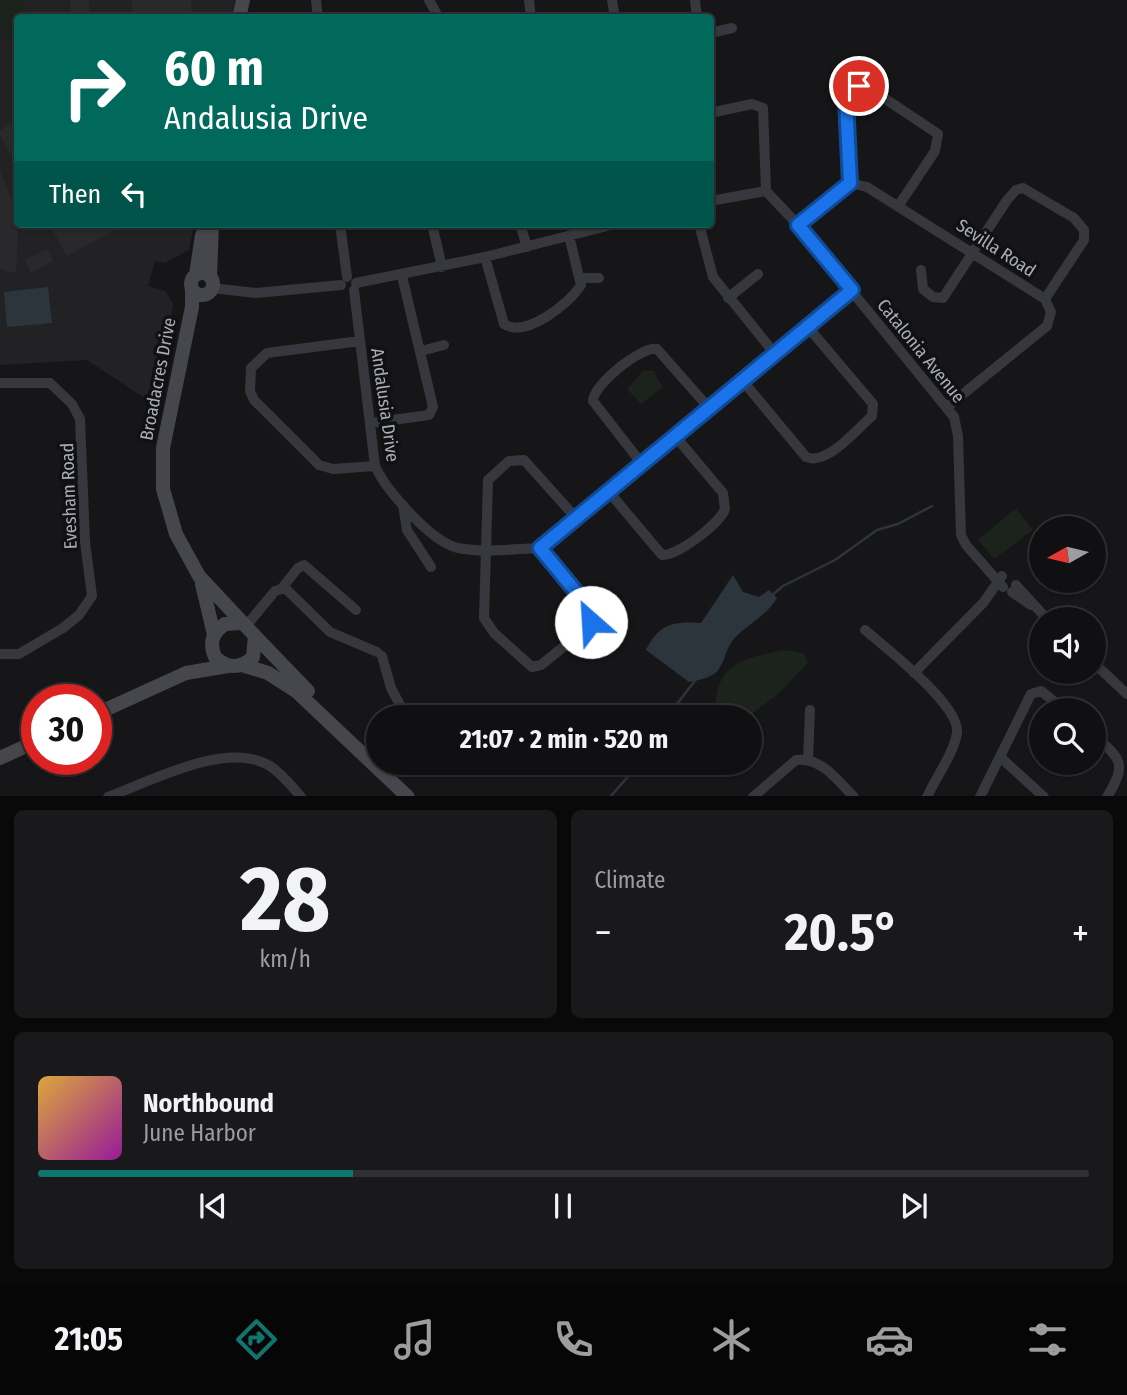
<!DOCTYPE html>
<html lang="en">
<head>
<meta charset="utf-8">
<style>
  :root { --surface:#101012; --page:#19191b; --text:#f1f3f6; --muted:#9c9d9f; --line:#303032; --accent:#0f766e }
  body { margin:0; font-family:"Fira Sans Condensed",sans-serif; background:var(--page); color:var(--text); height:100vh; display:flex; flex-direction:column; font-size:26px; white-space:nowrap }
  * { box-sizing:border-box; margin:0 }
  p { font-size:23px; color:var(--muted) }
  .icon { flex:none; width:38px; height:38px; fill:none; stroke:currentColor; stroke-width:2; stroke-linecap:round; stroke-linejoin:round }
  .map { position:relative; height:796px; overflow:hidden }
  .details { display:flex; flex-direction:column; gap:14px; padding:14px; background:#09090a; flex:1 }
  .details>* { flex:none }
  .banner { position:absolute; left:14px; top:14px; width:700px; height:214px; border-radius:7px; box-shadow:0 2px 5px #0004,0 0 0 2px var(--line); background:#00695c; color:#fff; overflow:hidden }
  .needle { width:46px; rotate:262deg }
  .fabs { position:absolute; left:1029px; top:516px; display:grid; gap:14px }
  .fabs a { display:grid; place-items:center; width:77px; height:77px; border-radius:50%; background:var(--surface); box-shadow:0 2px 5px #0004,0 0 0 2px var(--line); font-size:35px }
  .speed { position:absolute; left:21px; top:684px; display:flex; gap:14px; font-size:35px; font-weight:700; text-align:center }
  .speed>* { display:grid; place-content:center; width:91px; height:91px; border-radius:50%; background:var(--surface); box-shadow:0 2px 5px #0004,0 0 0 2px var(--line); line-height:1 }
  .speed .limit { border:10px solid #d22; background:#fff; color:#111 }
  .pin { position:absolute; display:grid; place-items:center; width:60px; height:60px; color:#fff; margin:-30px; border:4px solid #fff; border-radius:50%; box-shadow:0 2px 7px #0007 }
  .me { position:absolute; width:77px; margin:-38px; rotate:334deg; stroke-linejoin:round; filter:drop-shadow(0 0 5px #0008) }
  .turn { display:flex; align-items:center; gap:24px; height:147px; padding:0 35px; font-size:32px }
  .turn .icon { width:91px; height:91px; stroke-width:2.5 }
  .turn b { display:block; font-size:49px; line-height:60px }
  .then { display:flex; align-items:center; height:66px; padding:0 35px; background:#0003; gap:14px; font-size:26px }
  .big { font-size:52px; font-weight:700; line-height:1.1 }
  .details .tile { flex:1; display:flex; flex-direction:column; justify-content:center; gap:10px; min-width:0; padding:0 24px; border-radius:10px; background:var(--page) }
  .details .dial { align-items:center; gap:0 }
  .dial b { font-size:91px; line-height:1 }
  .song { display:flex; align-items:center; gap:21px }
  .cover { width:84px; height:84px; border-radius:10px; background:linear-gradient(135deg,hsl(40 70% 55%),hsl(300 70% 35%)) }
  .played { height:7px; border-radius:4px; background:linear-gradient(90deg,var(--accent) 30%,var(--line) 30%) }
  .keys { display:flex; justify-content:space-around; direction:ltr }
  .heat { display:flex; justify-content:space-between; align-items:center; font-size:38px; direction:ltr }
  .details .tiles { flex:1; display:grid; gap:14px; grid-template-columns:1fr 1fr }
  .tile:last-child { grid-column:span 2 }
  .trip { position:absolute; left:366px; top:705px; width:396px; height:70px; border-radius:35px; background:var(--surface); box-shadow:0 2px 5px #0004,0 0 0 2px var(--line); font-weight:700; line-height:70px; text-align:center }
  .tabs { display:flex; height:112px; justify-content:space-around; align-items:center; background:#060607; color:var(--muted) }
  .tabs .icon { width:49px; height:49px }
  .tabs .active { color:var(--accent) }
  .tabs b { font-size:32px; color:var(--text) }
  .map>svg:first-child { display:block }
</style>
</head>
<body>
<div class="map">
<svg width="1127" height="797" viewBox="0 0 1127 797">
  <rect width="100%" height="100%" fill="#161618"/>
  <!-- built -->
  <path fill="#222225" d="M0,0h235l-3,17 -214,1v206h176l-5,26 -24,13 -10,-2 -7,25 17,5 8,13 -12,105 -74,-49 -87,5z"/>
  <!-- green -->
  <path fill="#1c231d" d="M0,0h25l1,17 -8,1 -1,21 -9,1v-4l-8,4z
    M643,371h10l10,16 -22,17 -14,-15z
    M1016,508l17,22 -39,29 -16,-19z
    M784,650l19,3 5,10 -30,31 -30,23h-33c-1,-53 24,-58 69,-67z"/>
  <!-- water -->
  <path fill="#2c353c" d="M48,287l4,36 -45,4 -3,-35z
    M733,575l10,17 16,5 10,-7 8,8c-11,19 -30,26 -44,42 -7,9 -8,20 -14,29 -6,9 -21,11 -30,13l-43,-32c13,-26 27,-29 55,-27z"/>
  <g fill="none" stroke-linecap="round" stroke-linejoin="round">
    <!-- stream -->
    <path stroke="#2c353c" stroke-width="2.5" d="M771,596l12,-10 52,-26 42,-30 21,-6 34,-18
      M653,718l24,-14 20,-26
      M610,797l30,-34"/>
  </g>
  <!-- building -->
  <path fill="#29292c" d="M70,0h19l1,18h-19z
    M132,0h59l1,13 -59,3z
    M18,120v47l-18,-32v-5z
    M0,171l15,37 3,22 -2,43 -16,-4z
    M49,224h76l-58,32z
    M47,249l6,12 -22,12 -6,-13z"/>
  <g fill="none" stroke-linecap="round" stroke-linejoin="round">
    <!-- street -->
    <path stroke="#37383d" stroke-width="10" d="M316,0l2,18
      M429,0l10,18
      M529,0l2,18
      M612,0l3,18
      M695,0l2,18
      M710,33l22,-5
      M710,113l42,-9 11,4 3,83
      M850,183l-4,-84 6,-11 7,-2 10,2 69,46 -3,17 -36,54
      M766,191l32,34 156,192 4,19 3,99 5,10 37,42
      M710,201l56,-10
      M340,224l7,53
      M432,224l10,43
      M520,224l7,23
      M699,224l14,53 62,77
      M798,225l52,-42 17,4 178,112 6,13 -4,14 -100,81
      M485,257l19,67c21,15 66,-21 77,-39l-12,-49
      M921,270l2,19 10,8 10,1 64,-98 9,-10 7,-2 51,30 10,12v10l-39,59
      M580,278h19
      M356,283l129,-26 130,-33
      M212,288l44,5 85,-8
      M354,290l21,176c11,24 56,76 83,82 26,5 55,1 81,0l313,-258
      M728,298l30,-24
      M360,341l-93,12 -16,15 -1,23 4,9 65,65 14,4 42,-3
      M421,351l23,-6
      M742,380l64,77c21,9 51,-28 66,-41l1,-12 -66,-78
      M0,383h50l22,21 8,15 5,123 7,54 -13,19 -16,13 -44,26h-19
      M371,423l58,-8 4,-8 -31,-131
      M642,464l-49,-63c0,-16 48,-55 64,-52l52,59
      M609,492l53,63c16,1 58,-32 63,-46l-2,-16 -48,-57
      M403,505l4,25 24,37
      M539,548l49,58 4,12 -4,9 -47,38 -9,2 -38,-34 -10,-15 4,-138 21,-19 15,-1 53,59
      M1016,585l32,35
      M282,588l16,-20 6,-3 52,45
      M1012,592l19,13
      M246,626l29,-35 10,-3 45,44 47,20
      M865,630c21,18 96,76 92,103 -3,20 -21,44 -30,64
      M382,656l9,32 16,30
      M1094,663l33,31
      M914,673l70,-71 18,-26
      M1094,735c28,25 33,29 13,62
      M1000,757l44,40
      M808,759l2,-49
      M108,797c43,-16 119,-57 162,-31 12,8 22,20 31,31
      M753,797l43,-37c26,-3 41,20 58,37
      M980,797l51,-103 10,-3 24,19"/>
    <!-- secondary -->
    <path stroke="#45474d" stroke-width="14" d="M239,18l4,-18
      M191 284a11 11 0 1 1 22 0a11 11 0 1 1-22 0Z
      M196,275l6,-40
      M210,277l2,-53
      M192,288v19l-29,141v41l13,45 23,42 56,60 -2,21c-12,12 -26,12 -38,0 -6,-14 -3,-24 10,-33l15,-1
      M202,584l12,51
      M255,636l53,55
      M242,665l26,8 28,18 112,106
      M96,714l90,-41 42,-7
      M0,758l37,-17"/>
  </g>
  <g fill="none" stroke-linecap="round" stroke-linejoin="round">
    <!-- route casing -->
    <g stroke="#114b97" stroke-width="18">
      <path id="route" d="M591,622v-12l-51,-62 312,-258 -54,-65 52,-42 -4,-84 6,-11 7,-2"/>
    </g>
    <!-- route -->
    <use href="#route" stroke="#1a73e8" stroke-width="12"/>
  </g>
  <g text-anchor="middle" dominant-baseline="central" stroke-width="7" stroke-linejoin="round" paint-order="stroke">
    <!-- street labels -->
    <g font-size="18" fill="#a8adb8" stroke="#111113">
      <text transform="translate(996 248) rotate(33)">Sevilla Road</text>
      <text transform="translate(921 351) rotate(51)">Catalonia Avenue</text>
      <text transform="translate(158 379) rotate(-79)">Broadacres Drive</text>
      <text transform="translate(385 405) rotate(82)">Andalusia Drive</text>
      <text transform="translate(69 496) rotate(-92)">Evesham Road</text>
    </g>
  </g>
</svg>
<div class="fabs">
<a><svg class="needle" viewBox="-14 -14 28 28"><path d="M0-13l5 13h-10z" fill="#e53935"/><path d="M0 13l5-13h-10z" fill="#9c9d9f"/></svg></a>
<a><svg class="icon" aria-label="sound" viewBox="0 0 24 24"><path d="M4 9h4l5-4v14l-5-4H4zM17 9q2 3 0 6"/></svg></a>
<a><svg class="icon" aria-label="search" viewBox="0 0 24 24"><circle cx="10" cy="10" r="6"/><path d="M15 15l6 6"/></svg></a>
</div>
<div class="speed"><div class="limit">30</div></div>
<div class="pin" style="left:859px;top:86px;background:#d93025"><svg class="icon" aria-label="arrive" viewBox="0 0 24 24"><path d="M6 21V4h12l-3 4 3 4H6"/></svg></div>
<svg class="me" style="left:591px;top:622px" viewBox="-20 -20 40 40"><circle r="19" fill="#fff"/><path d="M0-13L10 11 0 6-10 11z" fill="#1a73e8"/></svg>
<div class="trip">21:07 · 2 min · 520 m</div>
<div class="banner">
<div class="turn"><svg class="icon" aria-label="right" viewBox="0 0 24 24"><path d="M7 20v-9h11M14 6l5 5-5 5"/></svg><div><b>60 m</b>Andalusia Drive</div></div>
<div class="then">Then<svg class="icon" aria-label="left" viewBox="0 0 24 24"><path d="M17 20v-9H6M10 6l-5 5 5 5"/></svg></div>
</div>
</div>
<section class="details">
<div class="tiles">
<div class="tile dial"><b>28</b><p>km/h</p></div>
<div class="tile"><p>Climate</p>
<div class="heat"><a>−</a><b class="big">20.5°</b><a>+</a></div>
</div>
<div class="tile">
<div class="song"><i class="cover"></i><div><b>Northbound</b><p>June Harbor</p></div></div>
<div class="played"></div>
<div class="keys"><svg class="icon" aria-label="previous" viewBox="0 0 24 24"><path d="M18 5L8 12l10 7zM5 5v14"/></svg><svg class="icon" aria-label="pause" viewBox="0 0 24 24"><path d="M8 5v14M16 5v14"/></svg><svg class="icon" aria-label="next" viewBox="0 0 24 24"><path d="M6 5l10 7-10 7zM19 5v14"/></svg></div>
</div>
</div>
</section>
<nav class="tabs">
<b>21:05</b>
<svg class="icon active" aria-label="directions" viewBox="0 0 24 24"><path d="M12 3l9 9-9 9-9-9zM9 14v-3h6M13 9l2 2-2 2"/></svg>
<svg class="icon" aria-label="music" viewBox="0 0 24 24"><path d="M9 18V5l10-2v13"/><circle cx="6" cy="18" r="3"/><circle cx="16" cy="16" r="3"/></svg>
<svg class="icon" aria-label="phone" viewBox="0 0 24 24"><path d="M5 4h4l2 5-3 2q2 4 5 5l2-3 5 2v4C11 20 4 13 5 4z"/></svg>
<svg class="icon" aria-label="climate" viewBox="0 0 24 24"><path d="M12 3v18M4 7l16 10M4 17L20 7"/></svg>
<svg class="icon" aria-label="car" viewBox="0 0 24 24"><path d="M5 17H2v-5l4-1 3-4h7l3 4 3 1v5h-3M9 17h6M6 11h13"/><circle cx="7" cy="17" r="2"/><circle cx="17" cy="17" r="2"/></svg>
<svg class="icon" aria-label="filters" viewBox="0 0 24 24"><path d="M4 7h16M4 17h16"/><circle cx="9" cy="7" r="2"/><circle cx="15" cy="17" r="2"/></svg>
</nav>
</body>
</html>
